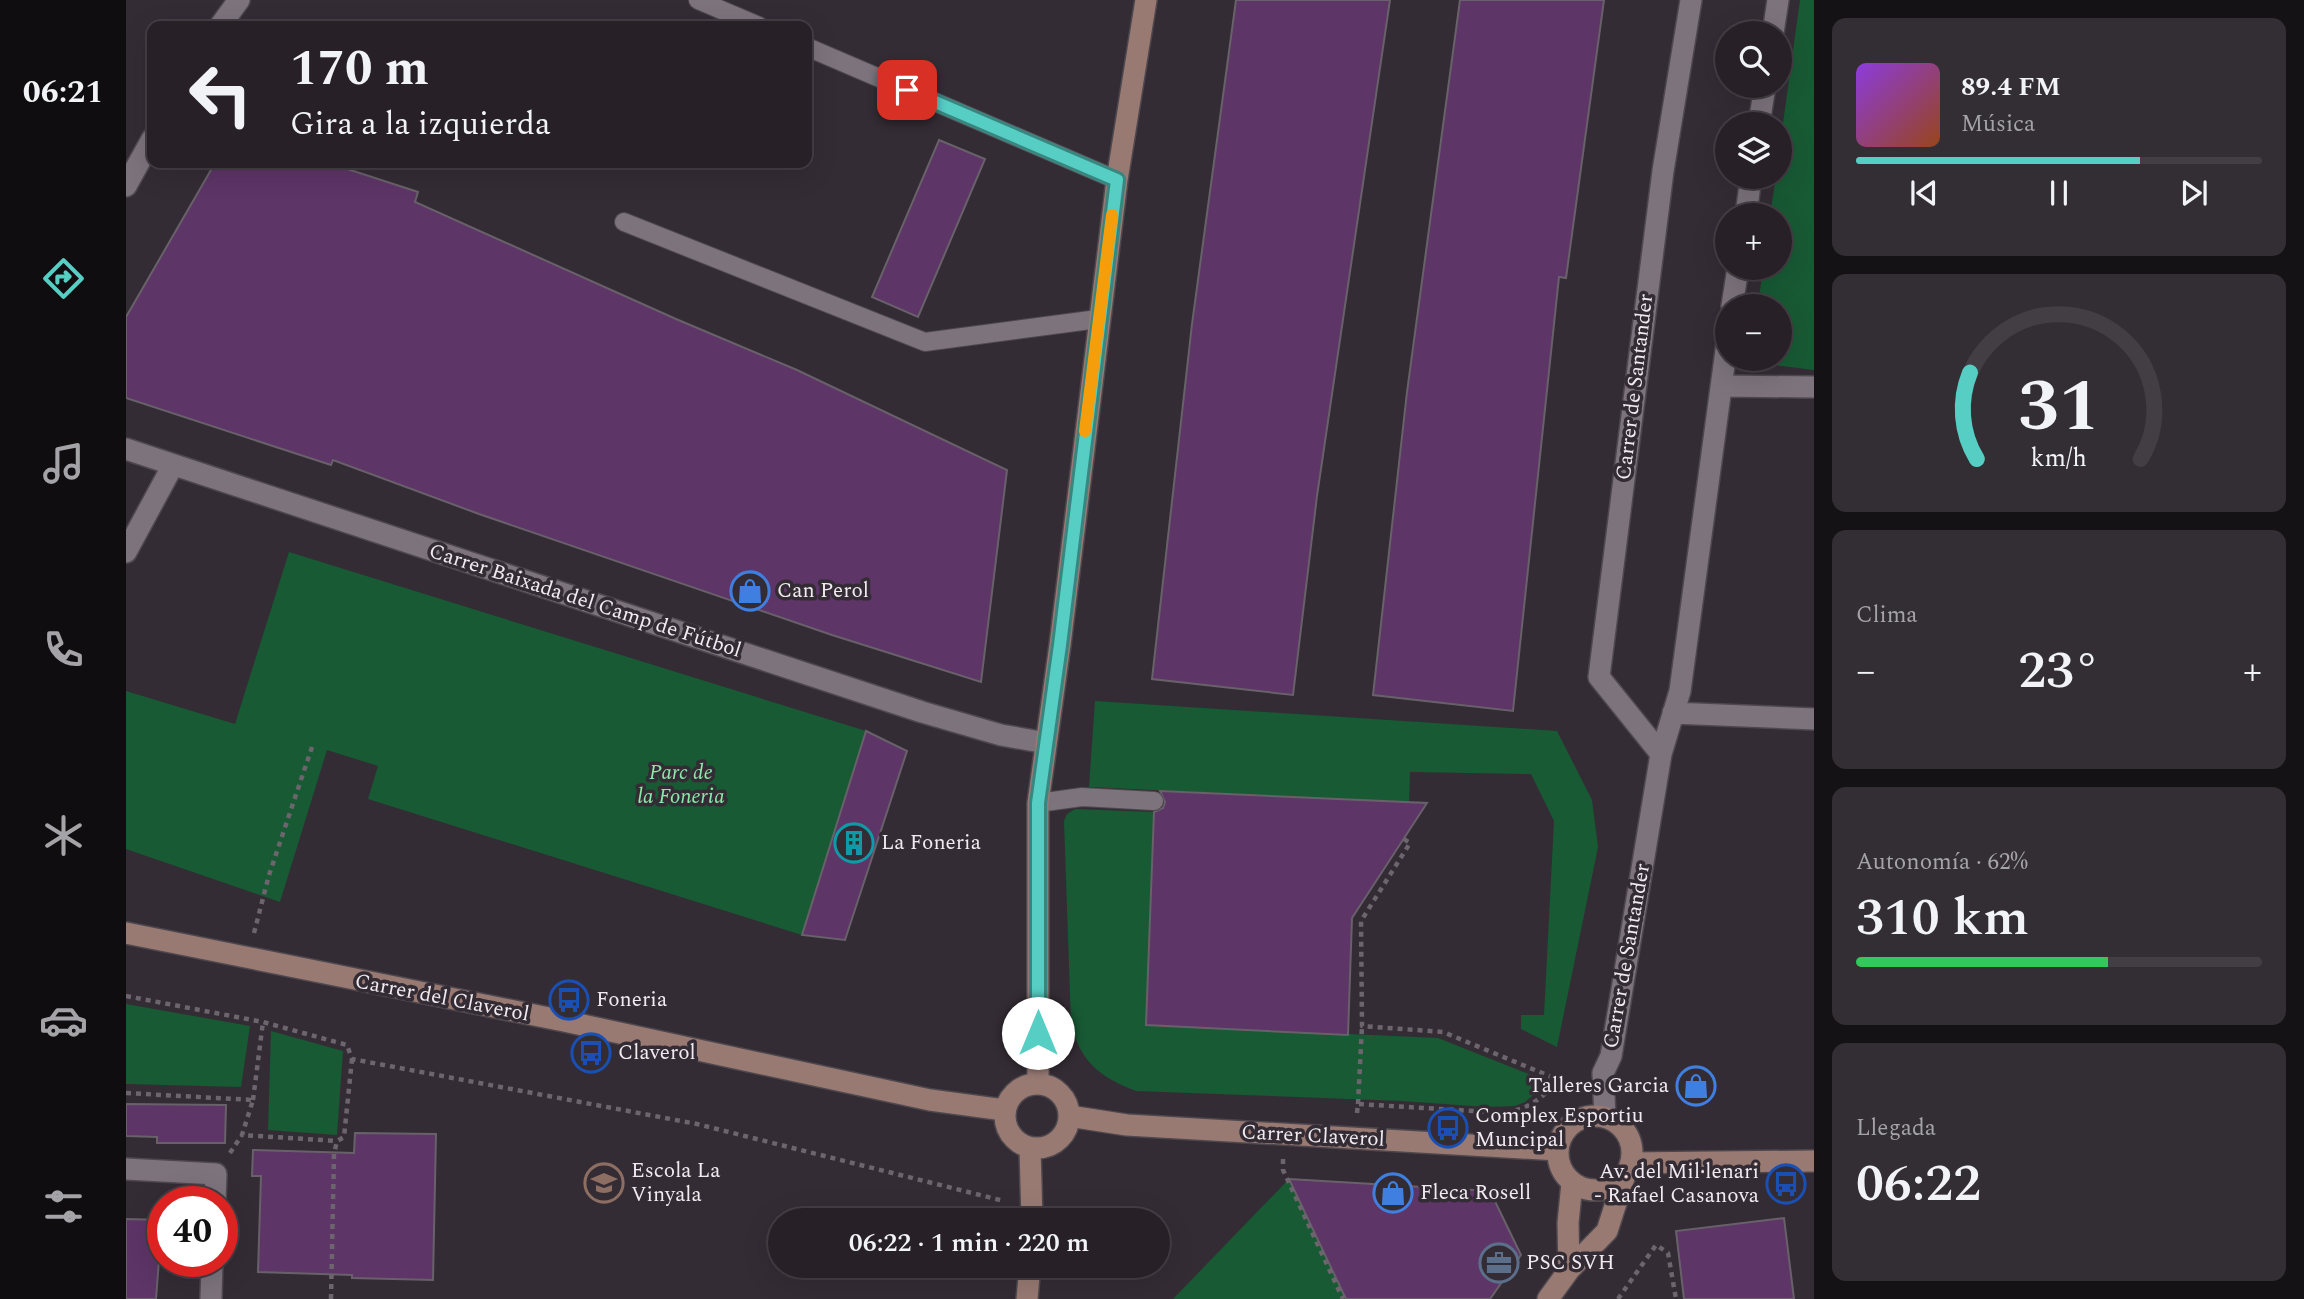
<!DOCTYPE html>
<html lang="es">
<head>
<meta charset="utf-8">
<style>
  :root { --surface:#272127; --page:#332e33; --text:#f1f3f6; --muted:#a4a3a7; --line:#433e44; --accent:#56cec4 }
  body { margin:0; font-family:Spectral,serif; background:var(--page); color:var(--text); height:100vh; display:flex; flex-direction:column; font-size:26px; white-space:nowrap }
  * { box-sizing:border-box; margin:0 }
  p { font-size:23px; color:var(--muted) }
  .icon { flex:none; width:38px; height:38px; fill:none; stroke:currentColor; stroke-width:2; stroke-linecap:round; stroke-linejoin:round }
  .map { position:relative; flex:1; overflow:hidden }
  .side { display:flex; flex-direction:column; gap:18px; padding:18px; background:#151215; width:490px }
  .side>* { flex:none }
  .top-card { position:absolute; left:21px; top:21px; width:665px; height:147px; border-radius:14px; box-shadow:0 7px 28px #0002,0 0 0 2px var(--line); background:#272127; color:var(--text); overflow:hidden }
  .tools { position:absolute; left:1589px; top:21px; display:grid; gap:14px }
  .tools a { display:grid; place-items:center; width:77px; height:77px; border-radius:50%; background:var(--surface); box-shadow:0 7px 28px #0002,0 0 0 2px var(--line); font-size:35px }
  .speed { position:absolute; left:21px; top:1186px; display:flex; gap:14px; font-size:35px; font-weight:700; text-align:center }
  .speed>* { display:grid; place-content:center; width:91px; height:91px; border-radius:50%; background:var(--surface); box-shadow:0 7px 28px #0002,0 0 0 2px var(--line); line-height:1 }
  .speed .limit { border:10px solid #d22; background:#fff; color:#111 }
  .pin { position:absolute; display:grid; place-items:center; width:60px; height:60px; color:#fff; margin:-30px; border-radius:14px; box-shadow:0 4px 10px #0006 }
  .me { position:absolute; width:77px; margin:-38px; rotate:0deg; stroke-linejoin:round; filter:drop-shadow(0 0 5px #0008) }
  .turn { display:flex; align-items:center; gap:24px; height:147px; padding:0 28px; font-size:32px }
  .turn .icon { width:91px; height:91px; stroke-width:2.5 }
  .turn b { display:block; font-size:49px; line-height:60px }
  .big { font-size:52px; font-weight:600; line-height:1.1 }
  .side .tile { flex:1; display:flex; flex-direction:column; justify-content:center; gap:10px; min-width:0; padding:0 24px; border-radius:14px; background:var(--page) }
  .side .dial { align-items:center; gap:0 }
  .dial svg { height:182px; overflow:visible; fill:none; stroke:var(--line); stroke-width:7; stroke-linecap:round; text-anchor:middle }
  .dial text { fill:var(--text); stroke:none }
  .song { display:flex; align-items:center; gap:21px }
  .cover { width:84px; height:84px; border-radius:10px; background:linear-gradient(135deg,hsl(270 70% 55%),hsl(20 70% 35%)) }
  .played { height:7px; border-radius:4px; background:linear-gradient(90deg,var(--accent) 70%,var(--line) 70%) }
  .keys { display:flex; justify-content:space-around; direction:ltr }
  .heat { display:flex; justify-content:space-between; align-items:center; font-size:38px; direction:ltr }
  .charge { height:10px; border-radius:5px; background:linear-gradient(90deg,#34c759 62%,var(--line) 0) }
  .trip { position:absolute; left:642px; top:1208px; width:402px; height:70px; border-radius:35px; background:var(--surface); box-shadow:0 7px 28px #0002,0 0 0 2px var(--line); font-weight:600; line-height:70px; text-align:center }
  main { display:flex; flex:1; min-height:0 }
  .dock { display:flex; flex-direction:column; width:126px; justify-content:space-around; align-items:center; background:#100d10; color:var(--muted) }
  .dock .icon { width:49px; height:49px }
  .dock .on { color:var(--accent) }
  .dock b { font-size:32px; color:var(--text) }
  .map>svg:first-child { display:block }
</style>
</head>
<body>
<main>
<nav class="dock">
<b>06:21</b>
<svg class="icon on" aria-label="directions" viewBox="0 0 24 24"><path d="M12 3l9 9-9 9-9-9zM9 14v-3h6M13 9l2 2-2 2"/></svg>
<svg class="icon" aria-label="music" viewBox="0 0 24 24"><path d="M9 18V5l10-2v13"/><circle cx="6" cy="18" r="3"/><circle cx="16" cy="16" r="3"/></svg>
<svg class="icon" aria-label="phone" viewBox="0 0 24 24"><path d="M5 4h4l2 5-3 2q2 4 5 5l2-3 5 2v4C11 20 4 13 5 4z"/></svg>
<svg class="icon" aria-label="climate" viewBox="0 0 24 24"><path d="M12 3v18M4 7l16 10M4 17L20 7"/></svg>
<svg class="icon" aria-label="car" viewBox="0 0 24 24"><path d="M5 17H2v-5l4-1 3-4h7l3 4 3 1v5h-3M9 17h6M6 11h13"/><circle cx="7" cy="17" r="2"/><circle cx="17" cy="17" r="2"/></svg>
<svg class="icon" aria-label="filters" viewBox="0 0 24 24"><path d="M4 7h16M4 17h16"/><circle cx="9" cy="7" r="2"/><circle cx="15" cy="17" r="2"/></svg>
</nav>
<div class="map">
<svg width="1688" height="1299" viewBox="0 0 1688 1299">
  <rect width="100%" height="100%" fill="#342c34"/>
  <!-- green -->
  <path fill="#185a34" d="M1674,0h14v370l-49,-6 -9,-5h24v-53h-22l5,-38h17v-53h-10l6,-38h4v-32z
    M163,552l577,179 -64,204 -434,-136 10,-33 -51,-16 -47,152 -154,-53v-158l109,33z
    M969,701l462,30 35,69 6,47 -41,200 -36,-18v-14h23l10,-194 -23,-47 -121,-2 -1,30 -320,-15z
    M949,809l79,3 -8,213 292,13 111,44 -24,20 -10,4 -29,1 -84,-6 -266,-10c-37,-14 -56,-30 -65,-68l-7,-202 3,-7z
    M0,1004l124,22 -9,61 -115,-3z
    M145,1031l72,20 -6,84 -69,-5z
    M1163,1179l57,120h-173z"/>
  <!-- building -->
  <path fill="#5d3567" stroke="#68616a" stroke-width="2" d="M1110,0h154l-73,496 -24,199 -141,-16 40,-355z
    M1334,0h144l-38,278 -7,-1 -46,434 -140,-16 34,-303z
    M813,140l46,19 -67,158 -46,-20z
    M89,163h114l89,29 -3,10 261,117 121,51 210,100 -26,212 -149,-47 -353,-121 -146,-54 -2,5 -205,-67v-81z
    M740,731l41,20 -62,189 -43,-5z
    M1034,791l267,12 -75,115 -4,117 -202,-10 8,-213 9,-4 2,-6z
    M0,1104l100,1 -1,38h-68v-6l-31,-1z
    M229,1133l81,1 -3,146 -81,-2v-3l-94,-3 3,-96h-9l1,-26 101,3z
    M1163,1179l201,12 31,64 -31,44h-144z
    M1658,1218l10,81h-110l-8,-68z
    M0,1219l37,1v28l-3,-1 -4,52h-30z"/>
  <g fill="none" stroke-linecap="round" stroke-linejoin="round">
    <!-- lane casing -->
    <g stroke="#4e484e" stroke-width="20">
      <path id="lane" d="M572,0l61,26
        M681,47l310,133
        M498,222l301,120 173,-23
        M912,803l44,-6 72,4"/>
    </g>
    <!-- street casing -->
    <g stroke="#4e484e" stroke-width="24">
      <path id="street" d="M94,26l19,-26
        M1647,33l5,-33
        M1633,124l6,-38
        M0,186l26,-47
        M1620,215l5,-38
        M1606,306l6,-38
        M1597,386l91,1
        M0,449l796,263 79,23 45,8
        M0,552l46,-85
        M1547,713l141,6
        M1535,754l-62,-77 64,-506 28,-171
        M1479,1117l-2,-44 8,-17 50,-302 19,-63 47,-348
        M0,1169l90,5 -1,28
        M85,1299l1,-37"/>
    </g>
    <!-- secondary casing -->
    <g stroke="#4e484e" stroke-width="24">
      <path id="secondary" d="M0,933l438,88 366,79 74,10
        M912,1083v-280l22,-158 57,-465 29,-180
        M879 1116a32 32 0 1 1 64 0a32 32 0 1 1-64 0Z
        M1432 1153a37 37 0 1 1 74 0a37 37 0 1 1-74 0Z
        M943,1116l58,9 431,25
        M904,1148l2,72
        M1505,1163l183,-2
        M1443,1270l-1,-47 4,-40
        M901,1299l3,-34
        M1422,1299l21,-29 38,-39 18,-56"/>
    </g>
    <!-- path -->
    <path stroke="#6d656d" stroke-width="4.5" stroke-dasharray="5 5" stroke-linecap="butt" d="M1278,839l6,4 -49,78 1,105 81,6 116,48c-24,24 -34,33 -69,32l-1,8
      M128,933l15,-58 43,-128
      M0,996l137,26 84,23 5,14 345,65 307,77
      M0,1093l127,7 -11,35 95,6
      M127,1100l10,-78
      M1232,1104l4,-78
      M1231,1113l1,-9 132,8
      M104,1153l12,-18
      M1157,1159v11l60,129
      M205,1299l3,-145 3,-13 7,-4 8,-78
      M1492,1299l38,-54 12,8 8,46"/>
    <!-- lane -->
    <use href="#lane" stroke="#7c737c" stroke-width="18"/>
    <!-- street -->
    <use href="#street" stroke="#7c737c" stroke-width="21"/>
    <!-- secondary -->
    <use href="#secondary" stroke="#987a73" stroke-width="21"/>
  </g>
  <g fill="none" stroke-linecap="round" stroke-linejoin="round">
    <!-- route casing -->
    <g stroke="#38867f" stroke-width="18">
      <path id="route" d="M781,90l210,90 -57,465 -22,158v230"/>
    </g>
    <!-- route -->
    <use href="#route" stroke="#56cec4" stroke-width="12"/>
    <!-- slow -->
    <path stroke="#f59e0b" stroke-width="12" d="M959,431l27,-216"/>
  </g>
  <!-- icons -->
  <defs>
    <g id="shop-ring" transform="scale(2.0125)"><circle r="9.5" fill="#342c34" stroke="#3f7fe0" stroke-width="1.5"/><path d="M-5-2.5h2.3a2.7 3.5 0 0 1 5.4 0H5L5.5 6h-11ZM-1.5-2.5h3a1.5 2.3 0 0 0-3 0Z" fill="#3f7fe0"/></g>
    <g id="building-ring" transform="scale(2.0125)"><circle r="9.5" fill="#342c34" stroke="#0f9aa8" stroke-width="1.5"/><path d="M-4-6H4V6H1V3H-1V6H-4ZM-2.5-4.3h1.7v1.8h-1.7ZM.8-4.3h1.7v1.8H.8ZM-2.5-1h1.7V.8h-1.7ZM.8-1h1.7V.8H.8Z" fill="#0f9aa8"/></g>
    <g id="bus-ring" transform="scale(2.0125)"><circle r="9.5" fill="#342c34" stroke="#1a4fb4" stroke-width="1.5"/><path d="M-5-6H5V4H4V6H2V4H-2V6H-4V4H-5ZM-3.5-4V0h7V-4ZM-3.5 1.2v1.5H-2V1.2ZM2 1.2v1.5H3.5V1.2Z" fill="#1a4fb4"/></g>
    <g id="school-ring" transform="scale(2.0125)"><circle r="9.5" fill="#342c34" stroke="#8d6e63" stroke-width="1.5"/><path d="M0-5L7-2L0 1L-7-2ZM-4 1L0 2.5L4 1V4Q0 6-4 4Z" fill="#8d6e63"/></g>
    <g id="office-ring" transform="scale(2.0125)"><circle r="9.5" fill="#342c34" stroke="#5c6f8a" stroke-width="1.5"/><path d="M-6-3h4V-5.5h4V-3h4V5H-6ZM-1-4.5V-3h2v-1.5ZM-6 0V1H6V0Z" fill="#5c6f8a"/></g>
  </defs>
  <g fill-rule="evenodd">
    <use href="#shop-ring" x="624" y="591"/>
    <use href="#building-ring" x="728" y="843"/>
    <use href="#bus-ring" x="443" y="1000"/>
    <use href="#bus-ring" x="465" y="1053"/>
    <use href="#shop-ring" x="1570" y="1086"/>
    <use href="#bus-ring" x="1322" y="1128"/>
    <use href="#school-ring" x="478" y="1183"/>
    <use href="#bus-ring" x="1660" y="1184"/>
    <use href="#shop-ring" x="1267" y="1193"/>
    <use href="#office-ring" x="1373" y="1263"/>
  </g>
  <g text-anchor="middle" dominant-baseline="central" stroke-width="7" stroke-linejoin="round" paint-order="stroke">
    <!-- street labels -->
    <g font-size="21" fill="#f1ebf0" stroke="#342c34">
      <text transform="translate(1509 387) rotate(-83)">Carrer de Santander</text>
      <text transform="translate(459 601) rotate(18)">Carrer Baixada del Camp de Fútbol</text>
      <text transform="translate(1501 956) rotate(-80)">Carrer de Santander</text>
      <text transform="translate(316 998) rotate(11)">Carrer del Claverol</text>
      <text transform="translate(1187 1136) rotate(3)">Carrer Claverol</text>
    </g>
    <!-- poi labels -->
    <g font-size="21" fill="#f1ebf0" stroke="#342c34" text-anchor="start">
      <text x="651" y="591">Can Perol</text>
      <text x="755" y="843">La Foneria</text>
      <text x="470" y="1000">Foneria</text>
      <text x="492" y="1053">Claverol</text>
      <text x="1543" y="1086" text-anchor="end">Talleres Garcia</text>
      <text x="1349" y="1116">Complex Esportiu<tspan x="1349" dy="24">Muncipal</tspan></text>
      <text x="505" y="1171">Escola La<tspan x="505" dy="24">Vinyala</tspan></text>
      <text x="1633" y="1172" text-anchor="end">Av. del Mil·lenari<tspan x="1633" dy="24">- Rafael Casanova</tspan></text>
      <text x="1294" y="1193">Fleca Rosell</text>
      <text x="1400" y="1263">PSC SVH</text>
    </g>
    <!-- park labels -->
    <g font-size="21" font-style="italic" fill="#8de9ac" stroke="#342c34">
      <text x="555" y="773">Parc de<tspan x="555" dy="24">la Foneria</tspan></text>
    </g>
  </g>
</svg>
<div class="tools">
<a><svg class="icon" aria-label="search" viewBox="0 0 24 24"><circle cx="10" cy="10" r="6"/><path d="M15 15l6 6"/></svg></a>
<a><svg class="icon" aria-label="layers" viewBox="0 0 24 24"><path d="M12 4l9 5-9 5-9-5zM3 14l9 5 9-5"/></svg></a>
<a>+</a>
<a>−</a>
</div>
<div class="speed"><div class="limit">40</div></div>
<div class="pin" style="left:781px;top:90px;background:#d93025"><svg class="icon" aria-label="arrive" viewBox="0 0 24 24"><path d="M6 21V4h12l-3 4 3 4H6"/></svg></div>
<svg class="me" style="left:912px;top:1033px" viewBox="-20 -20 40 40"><circle r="19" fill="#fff"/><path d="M0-13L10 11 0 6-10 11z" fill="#56cec4"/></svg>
<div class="trip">06:22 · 1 min · 220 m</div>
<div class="top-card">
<div class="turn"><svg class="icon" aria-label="left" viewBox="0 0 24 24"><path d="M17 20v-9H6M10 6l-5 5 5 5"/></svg><div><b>170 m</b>Gira a la izquierda</div></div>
</div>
</div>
<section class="side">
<div class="tile">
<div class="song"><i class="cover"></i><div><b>89.4 FM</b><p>Música</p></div></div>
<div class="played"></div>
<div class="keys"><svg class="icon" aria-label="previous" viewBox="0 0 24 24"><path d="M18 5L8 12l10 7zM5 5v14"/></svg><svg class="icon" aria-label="pause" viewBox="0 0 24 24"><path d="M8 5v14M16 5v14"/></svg><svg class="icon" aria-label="next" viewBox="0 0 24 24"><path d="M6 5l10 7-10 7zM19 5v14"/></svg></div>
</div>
<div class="tile dial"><svg viewBox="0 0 100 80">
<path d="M14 69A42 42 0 1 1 86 69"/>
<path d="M14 69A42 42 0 0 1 11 31" stroke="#56cec4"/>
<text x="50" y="56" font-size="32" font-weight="700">31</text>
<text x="50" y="72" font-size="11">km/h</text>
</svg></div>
<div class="tile"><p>Clima</p>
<div class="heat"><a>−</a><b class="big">23°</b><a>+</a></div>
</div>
<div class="tile"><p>Autonomía · 62%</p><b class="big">310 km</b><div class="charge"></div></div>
<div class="tile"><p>Llegada</p><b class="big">06:22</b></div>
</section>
</main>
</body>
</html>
